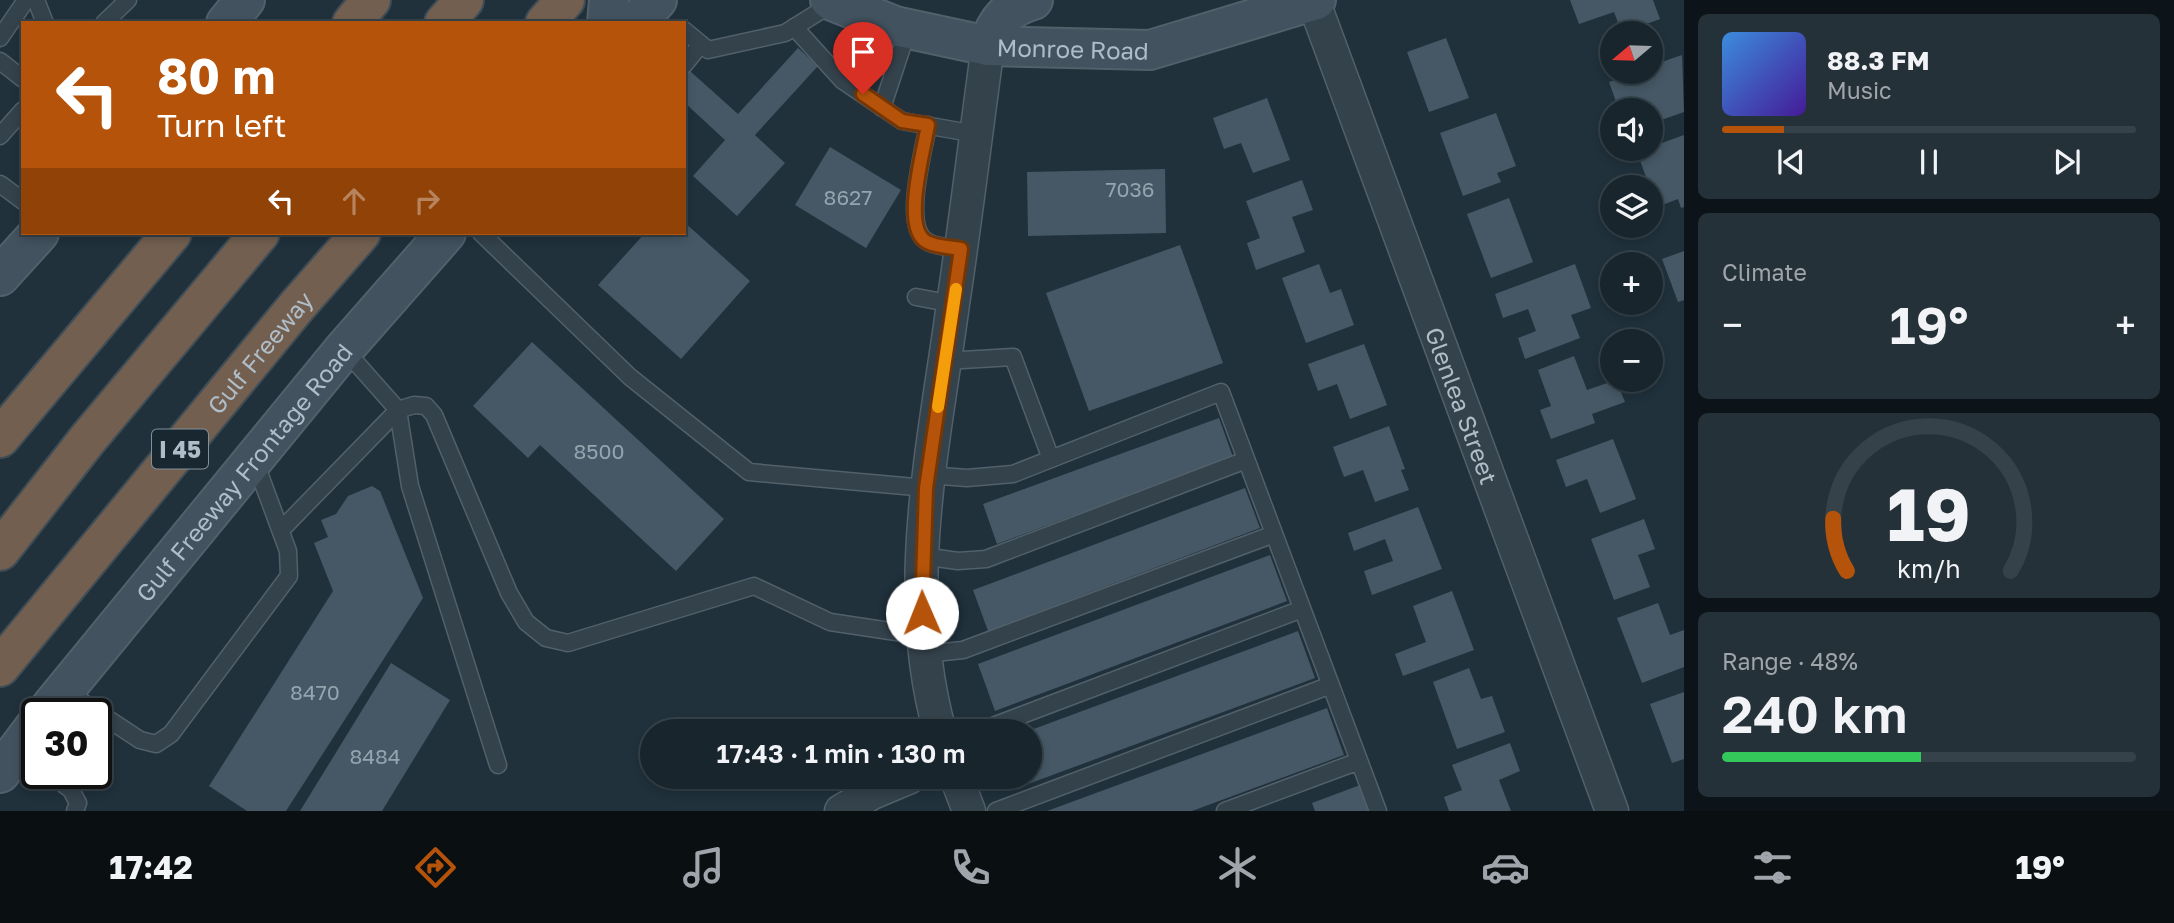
<!DOCTYPE html>
<html lang="en">
<head>
<meta charset="utf-8">
<style>
  :root { --surface:#18252d; --page:#253139; --text:#f1f3f6; --muted:#9fa5aa; --line:#364249; --accent:#b45309 }
  body { margin:0; font-family:"Golos Text",sans-serif; background:var(--page); color:var(--text); height:100vh; display:flex; flex-direction:column; font-size:26px; white-space:nowrap }
  * { box-sizing:border-box; margin:0 }
  p { font-size:23px; color:var(--muted) }
  .icon { flex:none; width:38px; height:38px; fill:none; stroke:currentColor; stroke-width:2; stroke-linecap:round; stroke-linejoin:round }
  .map { position:relative; flex:1; overflow:hidden }
  .panel { display:flex; flex-direction:column; gap:14px; padding:14px; background:#0d1419; width:490px }
  .panel>* { flex:none }
  .top-card { position:absolute; left:21px; top:21px; width:665px; height:214px; border-radius:0px; box-shadow:0 4px 10px #0003,0 0 0 2px var(--line); background:#b45309; color:#fff; overflow:hidden }
  .needle { width:46px; rotate:251deg }
  .tools { position:absolute; left:1600px; top:21px; display:grid; gap:14px }
  .tools a { display:grid; place-items:center; width:63px; height:63px; border-radius:50%; background:var(--surface); box-shadow:0 4px 10px #0003,0 0 0 2px var(--line); font-size:35px }
  .speed { position:absolute; left:21px; top:698px; display:flex; gap:14px; font-size:35px; font-weight:700; text-align:center }
  .speed>* { display:grid; place-content:center; width:91px; height:91px; border-radius:50%; background:var(--surface); box-shadow:0 4px 10px #0003,0 0 0 2px var(--line); line-height:1 }
  .speed .limit { border:4px solid #111; border-radius:10px; background:#fff; color:#111 }
  .pin { position:absolute; display:grid; place-items:center; width:60px; height:60px; color:#fff; margin:-72px -30px; border-radius:50% 50% 50% 0; rotate:-45deg; box-shadow:0 0 7px #0007 }
  .pin .icon { rotate:45deg }
  .me { position:absolute; width:77px; margin:-38px; rotate:359deg; stroke-linejoin:round; filter:drop-shadow(0 0 5px #0008) }
  .turn { display:flex; align-items:center; gap:24px; height:147px; padding:0 21px; font-size:32px }
  .turn .icon { width:91px; height:91px; stroke-width:2.5 }
  .turn b { display:block; font-size:49px; line-height:60px }
  .lanes { display:flex; align-items:center; height:66px; padding:0 21px; background:#0003; justify-content:center; gap:35px; direction:ltr }
  .lanes .off { opacity:.35 }
  .big { font-size:52px; font-weight:600; line-height:1.1 }
  .panel .widget { flex:1; display:flex; flex-direction:column; justify-content:center; gap:10px; min-width:0; padding:0 24px; border-radius:10px; background:var(--page) }
  .panel .dial { align-items:center; gap:0 }
  .dial svg { height:182px; overflow:visible; fill:none; stroke:var(--line); stroke-width:7; stroke-linecap:round; text-anchor:middle }
  .dial text { fill:var(--text); stroke:none }
  .song { display:flex; align-items:center; gap:21px }
  .cover { width:84px; height:84px; border-radius:10px; background:linear-gradient(135deg,hsl(210 70% 55%),hsl(260 70% 35%)) }
  .played { height:7px; border-radius:4px; background:linear-gradient(90deg,var(--accent) 15%,var(--line) 15%) }
  .keys { display:flex; justify-content:space-around; direction:ltr }
  .heat { display:flex; justify-content:space-between; align-items:center; font-size:38px; direction:ltr }
  .charge { height:10px; border-radius:5px; background:linear-gradient(90deg,#34c759 48%,var(--line) 0) }
  .trip { position:absolute; left:640px; top:719px; width:402px; height:70px; border-radius:35px; background:var(--surface); box-shadow:0 4px 10px #0003,0 0 0 2px var(--line); font-weight:600; line-height:70px; text-align:center }
  .tabs { display:flex; height:112px; justify-content:space-around; align-items:center; background:#0a0f12; color:var(--muted) }
  .tabs .icon { width:49px; height:49px }
  .tabs .selected { color:var(--accent) }
  .tabs b { font-size:32px; color:var(--text) }
  main { display:flex; flex:1; min-height:0 }
  .map>svg:first-child { display:block }
</style>
</head>
<body>
<main>
<div class="map">
<svg width="1684" height="811" viewBox="0 0 1684 811">
  <rect width="100%" height="100%" fill="#20313c"/>
  <!-- building -->
  <path fill="#465865" d="M1570,0h83l7,19 -38,14 -8,-21 -35,12z
    M1446,38l23,60 -40,14 -22,-60z
    M798,48l20,18 -63,69 30,28 -48,53 -44,-40 32,-36 -41,-38v-25l6,-6 48,43z
    M1682,55l2,57 -34,12v-14h-31l-10,-28 27,-10h14v-6z
    M1267,98l23,62 -37,13 -12,-30 -17,6 -11,-31z
    M1496,113l20,53 -19,7 4,9 -38,14 -23,-63z
    M1684,135v72l-3,1 -3,-9 -21,8 -20,-55z
    M830,147l71,43 -35,58 -71,-43z
    M1165,169l1,64 -138,3 -1,-64z
    M1302,180l11,30 -21,7 13,35 -49,18 -9,-27 13,-5 -14,-37z
    M1509,198l24,64 -42,16 -24,-64z
    M684,222l66,59 -69,78 -83,-74 47,-52h39z
    M1180,245l43,118 -134,48 -43,-118z
    M1684,251v49l-6,2 -16,-43z
    M1319,264l11,29 11,-4 13,36 -48,18 -24,-65z
    M1575,264l16,44 -20,7 9,23 -55,21 -7,-21 18,-7 -8,-22 -25,9 -8,-24z
    M532,342l192,177 -48,52 -136,-126 -12,13 -55,-52z
    M1364,344l23,61 -37,14 -13,-35 -19,7 -10,-27z
    M1574,356l13,34 29,-10 9,22 -33,12 3,9 -44,16 -11,-29 11,-4 -13,-36z
    M1219,418l14,39 -236,87 -14,-40z
    M1389,426l16,43 -4,1 8,20 -34,12 -12,-32 -19,7 -11,-30z
    M1613,439l23,60 -36,14 -13,-34 -21,8 -10,-27z
    M372,486l8,5 43,107 -137,213h-39l-38,-25 124,-195 -19,-48 14,-6 -7,-17 15,-6 12,-18z
    M1245,488l15,40 -272,103 -15,-41z
    M1418,507l24,62 -70,26 -8,-24 29,-10 -8,-22 -31,12 -6,-18z
    M1644,519l11,30 -17,6 12,32 -36,13 -23,-61z
    M1270,555l17,46 -292,110 -17,-47z
    M1452,591l22,59 -71,26 -8,-22 31,-12 -13,-36z
    M1658,603l12,32 14,-5v37l-42,16 -25,-65z
    M1298,631l17,47 -295,109 -3,-10h14v-47z
    M391,663l59,37 -68,111h-82z
    M1469,668l12,31 11,-3 13,36 -48,17 -24,-67z
    M1684,692v67l-12,4 -22,-59z
    M1327,708l17,47 -152,56h-145z
    M1510,743l10,28 -21,9 12,31h-62l-5,-14 18,-7 -10,-25z
    M1360,785l10,26h-55l-3,-8z"/>
  <g fill="none" stroke-linecap="round" stroke-linejoin="round">
    <!-- service casing -->
    <g stroke="#52606a" stroke-width="19">
      <path id="service" d="M36,0l9,23
        M104,23l24,-23
        M794,27l49,54 59,40 74,13
        M684,30l24,20 77,-17 48,-30
        M0,38l26,-38
        M0,61l23,18
        M684,65l17,-21
        M882,108l26,-79
        M928,125c-4,25 -27,104 0,117 8,5 23,5 33,7
        M0,136l23,-26
        M0,184l23,17
        M481,233l149,144 119,95 177,16
        M916,297l37,7
        M344,349l54,61 16,-5 12,1 8,9 75,178 17,29 20,16 22,5 186,-57 76,36 93,14
        M945,361l68,-4 38,102
        M398,410l12,76 88,279
        M928,475l39,3 46,-4 208,-82 157,419
        M281,530l117,-120
        M922,556l36,5 28,-2 260,-99
        M925,654l38,-4 311,-116
        M64,690l76,50 16,4 15,-10 118,-158 -1,-25 -34,-92
        M977,732l325,-123
        M50,774l21,16 7,13 -3,8
        M996,811l335,-126
        M1225,811l134,-50"/>
    </g>
    <!-- minor casing -->
    <g stroke="#52606a" stroke-width="35">
      <g id="minor">
        <path id="s1" d="M1313,0l299,811"/>
        <path d="M940,732c-40,-142 -6,-286 13,-428 13,-86 23,-172 35,-258"/>
        <path d="M956,777l13,34"/>
        <path d="M841,811l31,-18 38,-16"/>
      </g>
    </g>
    <!-- secondary casing -->
    <g stroke="#52606a" stroke-width="42">
      <g id="secondary">
        <path id="s2" d="M830,0l65,26 93,20 162,4 166,-50"/>
        <path d="M226,23l19,-23"/>
        <path d="M607,23l2,-23"/>
        <path d="M636,23l21,-23"/>
        <path d="M988,46c9,-26 19,-38 45,-46"/>
        <path d="M0,276l39,-43"/>
        <path id="s3" d="M45,714l299,-365 102,-116"/>
        <path d="M0,773l37,-49"/>
      </g>
    </g>
    <!-- motorway casing -->
    <g stroke="#3f4d56" stroke-width="42">
      <g id="motorway">
        <path d="M352,23l19,-23"/>
        <path d="M444,23l20,-23"/>
        <path d="M545,23l20,-23"/>
        <path d="M0,438l172,-205"/>
        <path d="M0,551l87,-111 173,-207"/>
        <path id="s4" d="M0,667l297,-361 64,-73"/>
      </g>
    </g>
    <!-- service -->
    <use href="#service" stroke="#34424c" stroke-width="16"/>
    <!-- minor -->
    <use href="#minor" stroke="#34424c" stroke-width="32"/>
    <!-- secondary -->
    <use href="#secondary" stroke="#42525f" stroke-width="38"/>
    <!-- motorway -->
    <use href="#motorway" stroke="#725f50" stroke-width="38"/>
  </g>
  <g fill="none" stroke-linecap="round" stroke-linejoin="round">
    <!-- route casing -->
    <g stroke="#753606" stroke-width="18">
      <path id="route" d="M863,94l39,27 26,4c-4,25 -27,104 -1,117 9,5 24,5 34,7l-35,239 -4,125"/>
    </g>
    <!-- route -->
    <use href="#route" stroke="#b45309" stroke-width="12"/>
    <!-- slow -->
    <path stroke="#f59e0b" stroke-width="12" d="M938,407l18,-118"/>
  </g>
  <g text-anchor="middle" dominant-baseline="central" stroke-width="7" stroke-linejoin="round" paint-order="stroke">
    <!-- number labels -->
    <g font-size="21" fill="#95a4af">
      <text x="1130" y="189">7036</text>
      <text x="848" y="197">8627</text>
      <text x="599" y="451">8500</text>
      <text x="315" y="692">8470</text>
      <text x="375" y="756">8484</text>
    </g>
    <!-- shield labels -->
    <rect fill="#192730" stroke="#82909a" stroke-width="2" x="152" y="429.5" width="56" height="39" rx="5"/>
    <g font-size="23" font-weight="bold" fill="#afbdc8">
      <text x="180" y="449">I 45</text>
    </g>
    <!-- street labels -->
    <g font-size="24" fill="#afbdc8" stroke="#192730">
      <text stroke="none"><textPath href="#s2" startOffset="250">Monroe Road</textPath></text>
      <text stroke="none"><textPath href="#s4" startOffset="408">Gulf Freeway</textPath></text>
      <text stroke="none"><textPath href="#s1" startOffset="432">Glenlea Street</textPath></text>
      <text stroke="none"><textPath href="#s3" startOffset="313">Gulf Freeway Frontage Road</textPath></text>
    </g>
  </g>
</svg>
<div class="tools">
<a><svg class="needle" viewBox="-14 -14 28 28"><path d="M0-13l5 13h-10z" fill="#e53935"/><path d="M0 13l5-13h-10z" fill="#9fa5aa"/></svg></a>
<a><svg class="icon" aria-label="sound" viewBox="0 0 24 24"><path d="M4 9h4l5-4v14l-5-4H4zM17 9q2 3 0 6"/></svg></a>
<a><svg class="icon" aria-label="layers" viewBox="0 0 24 24"><path d="M12 4l9 5-9 5-9-5zM3 14l9 5 9-5"/></svg></a>
<a>+</a>
<a>−</a>
</div>
<div class="speed"><div class="limit">30</div></div>
<div class="pin" style="left:863px;top:94px;background:#d93025"><svg class="icon" aria-label="arrive" viewBox="0 0 24 24"><path d="M6 21V4h12l-3 4 3 4H6"/></svg></div>
<svg class="me" style="left:922px;top:613px" viewBox="-20 -20 40 40"><circle r="19" fill="#fff"/><path d="M0-13L10 11 0 6-10 11z" fill="#b45309"/></svg>
<div class="trip">17:43 · 1 min · 130 m</div>
<div class="top-card">
<div class="turn"><svg class="icon" aria-label="left" viewBox="0 0 24 24"><path d="M17 20v-9H6M10 6l-5 5 5 5"/></svg><div><b>80 m</b>Turn left</div></div>
<div class="lanes"><svg class="icon" aria-label="left" viewBox="0 0 24 24"><path d="M17 20v-9H6M10 6l-5 5 5 5"/></svg><svg class="icon off" aria-label="ahead" viewBox="0 0 24 24"><path d="M12 20V5M6 11l6-6 6 6"/></svg><svg class="icon off" aria-label="right" viewBox="0 0 24 24"><path d="M7 20v-9h11M14 6l5 5-5 5"/></svg></div>
</div>
</div>
<section class="panel">
<div class="widget">
<div class="song"><i class="cover"></i><div><b>88.3 FM</b><p>Music</p></div></div>
<div class="played"></div>
<div class="keys"><svg class="icon" aria-label="previous" viewBox="0 0 24 24"><path d="M18 5L8 12l10 7zM5 5v14"/></svg><svg class="icon" aria-label="pause" viewBox="0 0 24 24"><path d="M8 5v14M16 5v14"/></svg><svg class="icon" aria-label="next" viewBox="0 0 24 24"><path d="M6 5l10 7-10 7zM19 5v14"/></svg></div>
</div>
<div class="widget"><p>Climate</p>
<div class="heat"><a>−</a><b class="big">19°</b><a>+</a></div>
</div>
<div class="widget dial"><svg viewBox="0 0 100 80">
<path d="M14 69A42 42 0 1 1 86 69"/>
<path d="M14 69A42 42 0 0 1 8 46" stroke="#b45309"/>
<text x="50" y="56" font-size="32" font-weight="700">19</text>
<text x="50" y="72" font-size="11">km/h</text>
</svg></div>
<div class="widget"><p>Range · 48%</p><b class="big">240 km</b><div class="charge"></div></div>
</section>
</main>
<nav class="tabs">
<b>17:42</b>
<svg class="icon selected" aria-label="directions" viewBox="0 0 24 24"><path d="M12 3l9 9-9 9-9-9zM9 14v-3h6M13 9l2 2-2 2"/></svg>
<svg class="icon" aria-label="music" viewBox="0 0 24 24"><path d="M9 18V5l10-2v13"/><circle cx="6" cy="18" r="3"/><circle cx="16" cy="16" r="3"/></svg>
<svg class="icon" aria-label="phone" viewBox="0 0 24 24"><path d="M5 4h4l2 5-3 2q2 4 5 5l2-3 5 2v4C11 20 4 13 5 4z"/></svg>
<svg class="icon" aria-label="climate" viewBox="0 0 24 24"><path d="M12 3v18M4 7l16 10M4 17L20 7"/></svg>
<svg class="icon" aria-label="car" viewBox="0 0 24 24"><path d="M5 17H2v-5l4-1 3-4h7l3 4 3 1v5h-3M9 17h6M6 11h13"/><circle cx="7" cy="17" r="2"/><circle cx="17" cy="17" r="2"/></svg>
<svg class="icon" aria-label="filters" viewBox="0 0 24 24"><path d="M4 7h16M4 17h16"/><circle cx="9" cy="7" r="2"/><circle cx="15" cy="17" r="2"/></svg>
<b>19°</b>
</nav>
</body>
</html>
